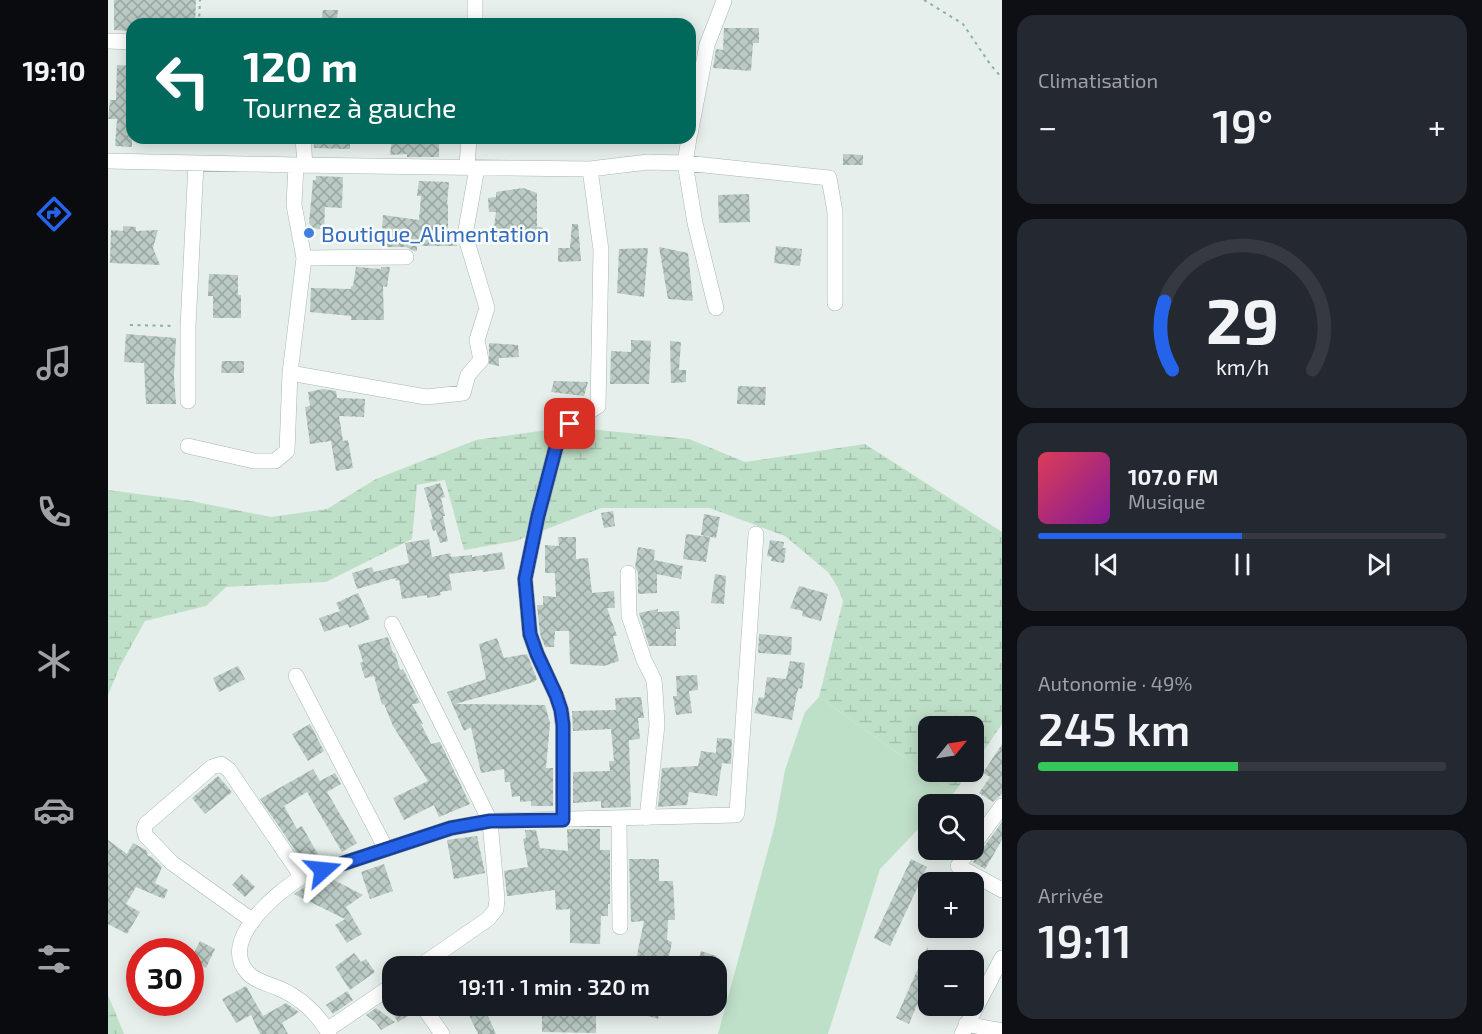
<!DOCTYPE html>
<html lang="fr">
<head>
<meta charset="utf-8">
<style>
  :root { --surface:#171b24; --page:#242831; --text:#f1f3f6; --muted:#9ea1a6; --line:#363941; --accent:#2563eb }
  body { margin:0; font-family:"Exo 2",sans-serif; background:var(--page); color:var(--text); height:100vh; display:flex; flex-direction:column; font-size:22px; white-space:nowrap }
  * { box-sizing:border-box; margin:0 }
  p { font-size:20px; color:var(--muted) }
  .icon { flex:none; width:33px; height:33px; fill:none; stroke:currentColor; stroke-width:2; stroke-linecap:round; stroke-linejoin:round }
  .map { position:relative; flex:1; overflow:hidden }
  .drawer { display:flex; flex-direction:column; gap:15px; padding:15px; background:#0d0f14; width:480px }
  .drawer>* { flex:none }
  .banner { position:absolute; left:18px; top:18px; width:570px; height:126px; border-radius:18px; box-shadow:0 3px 15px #0003; background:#00695c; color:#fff; overflow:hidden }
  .needle { width:39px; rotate:60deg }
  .fabs { position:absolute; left:810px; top:716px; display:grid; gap:12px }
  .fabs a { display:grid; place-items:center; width:66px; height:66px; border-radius:12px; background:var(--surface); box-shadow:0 3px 15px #0003; font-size:30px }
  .speed { position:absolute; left:18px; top:938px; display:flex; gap:12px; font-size:30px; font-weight:700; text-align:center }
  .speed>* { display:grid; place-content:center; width:78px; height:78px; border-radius:50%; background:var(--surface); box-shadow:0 3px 15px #0003; line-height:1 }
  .speed .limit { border:9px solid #d22; background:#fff; color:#111 }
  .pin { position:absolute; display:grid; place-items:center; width:51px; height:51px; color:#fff; margin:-26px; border-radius:12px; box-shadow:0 3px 9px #0006 }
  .me { position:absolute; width:66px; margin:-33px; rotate:72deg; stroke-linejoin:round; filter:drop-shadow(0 0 4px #0008) }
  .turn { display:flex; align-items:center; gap:21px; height:126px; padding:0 18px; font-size:27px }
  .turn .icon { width:78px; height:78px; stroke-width:2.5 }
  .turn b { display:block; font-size:42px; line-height:51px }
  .big { font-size:45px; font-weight:600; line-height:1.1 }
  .drawer .widget { flex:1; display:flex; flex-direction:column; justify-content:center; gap:9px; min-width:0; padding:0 21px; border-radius:18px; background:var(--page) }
  .drawer .dial { align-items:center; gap:0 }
  .dial svg { height:156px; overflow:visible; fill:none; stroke:var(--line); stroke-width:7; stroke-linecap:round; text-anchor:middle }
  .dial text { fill:var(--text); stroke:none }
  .song { display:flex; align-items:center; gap:18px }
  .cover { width:72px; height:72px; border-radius:9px; background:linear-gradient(135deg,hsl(350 70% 55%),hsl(290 70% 35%)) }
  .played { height:6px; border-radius:3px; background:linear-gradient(90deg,var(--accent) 50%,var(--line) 50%) }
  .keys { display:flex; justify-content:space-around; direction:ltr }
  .heat { display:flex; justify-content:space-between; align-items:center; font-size:33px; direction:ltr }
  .charge { height:9px; border-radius:4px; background:linear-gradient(90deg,#34c759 49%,var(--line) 0) }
  .trip { position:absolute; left:274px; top:956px; width:345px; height:60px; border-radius:18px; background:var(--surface); box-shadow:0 3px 15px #0003; font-weight:600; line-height:60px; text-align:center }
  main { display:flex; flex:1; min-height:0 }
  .dock { display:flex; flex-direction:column; width:108px; justify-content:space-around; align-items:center; background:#090b0e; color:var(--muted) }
  .dock .icon { width:42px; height:42px }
  .dock .current { color:var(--accent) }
  .dock b { font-size:27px; color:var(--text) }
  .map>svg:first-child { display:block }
</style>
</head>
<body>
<main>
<nav class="dock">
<b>19:10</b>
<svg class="icon current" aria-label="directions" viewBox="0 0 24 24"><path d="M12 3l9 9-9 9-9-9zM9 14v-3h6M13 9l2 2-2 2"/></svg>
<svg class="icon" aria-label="music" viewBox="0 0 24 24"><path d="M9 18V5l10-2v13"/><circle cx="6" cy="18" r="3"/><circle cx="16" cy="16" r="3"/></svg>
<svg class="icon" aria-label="phone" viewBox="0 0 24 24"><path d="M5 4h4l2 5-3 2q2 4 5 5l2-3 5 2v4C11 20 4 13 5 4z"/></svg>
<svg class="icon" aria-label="climate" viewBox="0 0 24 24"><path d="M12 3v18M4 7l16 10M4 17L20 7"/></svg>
<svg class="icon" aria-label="car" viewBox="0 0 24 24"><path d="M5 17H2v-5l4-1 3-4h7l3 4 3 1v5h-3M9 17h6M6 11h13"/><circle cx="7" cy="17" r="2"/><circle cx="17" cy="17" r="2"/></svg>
<svg class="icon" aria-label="filters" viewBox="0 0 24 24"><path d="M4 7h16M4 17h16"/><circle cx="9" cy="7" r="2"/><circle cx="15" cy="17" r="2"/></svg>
</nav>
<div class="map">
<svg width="894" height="1034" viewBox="0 0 894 1034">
  <defs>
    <pattern id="wetland-marsh" width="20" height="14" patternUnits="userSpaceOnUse" patternTransform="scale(1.5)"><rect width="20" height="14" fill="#bfe0c8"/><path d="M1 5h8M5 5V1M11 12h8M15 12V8" fill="none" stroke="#a4c1ad"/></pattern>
    <pattern id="building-cross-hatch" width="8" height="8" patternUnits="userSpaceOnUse" patternTransform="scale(1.5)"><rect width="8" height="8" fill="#bbcac4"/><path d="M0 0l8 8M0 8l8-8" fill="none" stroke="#98a6a0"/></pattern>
  </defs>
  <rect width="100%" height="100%" fill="#e6efeb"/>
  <!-- grass -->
  <path fill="#bfe0c8" d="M711,697l135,96 -11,11h-15v15l-48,50 -52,165h-110l57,-210 10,-54 20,-58z"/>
  <!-- wetland -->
  <path fill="url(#wetland-marsh)" d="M460,427l121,12 56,23 120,-18 137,88v192l-28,41v-39h-46v45h41l-15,22 -135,-96 24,-96 -5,-13 -9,-15 -44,-37 -75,-28h-109l-85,33 -52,9 -19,-70 -28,5 -5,54 -86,43 -100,5 -20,19 -61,15 -25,45 -12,29v-205l83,11 80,16 56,-8 49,-30 100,-39z
    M0,995l16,39h-16z"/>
  <!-- building -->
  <path fill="url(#building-cross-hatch)" d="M6,0h82l-1,24h-63v7l-18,-1z
    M215,10h15l-2,14h-15z
    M616,28h35v15h-6l-2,28 -38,-3 3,-19 7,1z
    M9,65l15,1v81l-17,-1 2,-27h-9l2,-19h6z
    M205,138h37v11l-36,-1z
    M284,138h47v19h-32v-3l-17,1z
    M735,154l20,1v10h-20z
    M208,176l27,1 -1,31 -17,-1 -1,23 -11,-2 -4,-5 4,-43h3z
    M311,181l30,1 -2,22h1v29l6,-1 3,14h-40v5h-3l-8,-4h-25l2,-32 36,5 2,-24h-4z
    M415,188l14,5v34l6,1 -2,13h-49l4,-29h-7l-1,-14 8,-1v-5z
    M641,194l1,28 -31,1 -1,-28z
    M464,224h6l3,37 -23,1v-14h12z
    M15,226l13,1v4l22,-1 -5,18 7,17 -50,-2 1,-33 12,1z
    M668,246l26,3 -2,17 -26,-3z
    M551,247l29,6 5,48 -25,-2z
    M540,248l-4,49 -27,-4 2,-44z
    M248,267l25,2v-2h9l-3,20 -4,-1 1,34h-33v-4l-41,-4 1,-24 40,1v-3h2z
    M101,274l29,1v20h3v23h-28v-22h-5z
    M18,334l50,4 -2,38 2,28h-30l-2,-41 -20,-1z
    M523,340l20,1 -2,43h-39l1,-33 20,1z
    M562,341l11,1 -2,28h7v12l-15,1z
    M381,343l29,2 1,12 -20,1v8l-10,-2z
    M114,361h22v12h-23z
    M446,381l34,1 -4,14 -33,-4z
    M630,386l28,1 -1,18 -28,-1z
    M215,389l13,2 1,7 28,1 -1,18 -25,-1 4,25 5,-1 5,28 -17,3 -5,-30 -21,3 -5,-37 5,-1 -2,-14z
    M332,483l5,14 -4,1 4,18h-2l5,25 -8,2 -4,-13 -3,1 -3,-11 3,-1 -9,-31z
    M505,511l2,15 -11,2 -3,-15z
    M596,514l16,3 -4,21 -15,-3z
    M578,534l24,3 -4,25 -23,-3z
    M450,537h18v22l12,-1 4,35 22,-2 1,17h-8l10,28h-4l6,25 -15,5 -34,-2 -1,-33h-14l-1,16h-9l-5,-13 -3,-29h6v-9l13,1 -1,-24h-10v-28l14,1z
    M321,539l3,18 18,-4 1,4 21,-2v2l30,-5 3,17 -22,3 -1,-2 -33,4 3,16 -12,2 1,3 -14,3v-3l-25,4 -3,-19 -3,1 -1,-3 -38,11 -5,-16 20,-6 2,5 35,-9 -4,-20z
    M662,540l14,2 -1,6h3l-2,15 -13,-2 1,-4 -5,-1z
    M530,547l17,3 -1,10 29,6 -2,13 -24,-5v19l-19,1v-21l-3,-6z
    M607,574l11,2 -2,28 -13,-1z
    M691,586l29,8 -7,27 -19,-5 1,-5 -13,-3z
    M250,593l12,26 -21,9 -1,-4 -24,8 -5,-14 21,-7 -4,-8z
    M550,609v3l21,-1 1,18h-4v17h-27l-10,-33z
    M651,634l33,3 -1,18 -33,-2z
    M280,637l5,16h2l5,17 3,-1 17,34 -8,1 11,20h-2l10,20 9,-2 30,62 -31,13 -5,-12 -30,15 -11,-22 35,-17 -35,-55 -9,-22 -2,1 -8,-29 -9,2 -5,-15 3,-1 -5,-17z
    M389,638l7,20 23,-4 10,25 -3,3 -79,22 90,1 5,18 -4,45h7v38h-22v-5l-11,1v-6l-8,1 -2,-15h-5l-1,-13 -23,4 -10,-46 -7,4 -17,-39 39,-13 -7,-35z
    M682,661l15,2 -3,26 -3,-1 -2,4 -5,28 -38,-7 5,-16 5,1 3,-21 19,2z
    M130,666l7,13 -26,13 -6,-14z
    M589,675l1,15 -9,1 3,22 -16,2 -3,-19h4l-1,-20z
    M533,697l3,21h-6l2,21 -11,1 2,67 -30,1v-7l-28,2v-31l37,-1 -1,-10h5l-3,-32 -38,2 -1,-20 44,-1 -1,-12z
    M202,724l14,27 -16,10 -16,-27z
    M609,738l15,1 -1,25 -9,-1 -5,33 -28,-4 -2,13 -29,2 4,-39 36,-2 3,-15 15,2z
    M894,744v50l-9,8 -14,-9 11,-16 -7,-4z
    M205,769l7,12 15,-8 6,11 -14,8 30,51 -15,9 -35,-60 -23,14 13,23 5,-3 19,34 -12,4 -5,-1 -44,-64z
    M110,776l14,16 -27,22 -13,-16z
    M894,822v18l-17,29 -12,-7z
    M459,829h33v21h10v54h-2v12h-7l-1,28 -30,-1v-34l-14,1 -1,-20 -48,6 -3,-25 24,-4 -5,-28 3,-1 -1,-8h11l4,18 28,3z
    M369,836l8,37 -31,6 -7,-39z
    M0,840l19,14 6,-11 13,7 2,3 -1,2 6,3 9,9 -7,16 13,7 -4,9 -28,-12 -10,17 14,8 -13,22 -19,-10z
    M521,859h30v22h14l2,39h-7l-1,20 5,2 -5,24 -31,-6 8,-39 -13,1z
    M803,859l16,8 -37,79 -16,-8z
    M276,864l9,27 -23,8 -9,-27z
    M134,874l13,13 -10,10 -13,-12z
    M222,878l33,17 -17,12 16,27 -15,9 -12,-18 10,-6 -51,-25 12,-8z
    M92,941l15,8 -9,19 -16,-8z
    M820,946v45l-6,16 -5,-2 -8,19 -13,-6z
    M593,951l15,5 -2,10h-17z
    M246,953l7,9 5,-3 9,13 -25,18 -15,-23z
    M138,986l17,30 23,-13 13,9 -17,11 6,11h-28l-9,-19 -15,8 -14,-24z
    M239,991l6,9 -20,14 -7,-9z
    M296,1005h8l3,7 -17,10 -6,-10z
    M367,1005h8l13,29h-18l-12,-25z
    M449,1005h30v7h9v21l-54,-1v-21l15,1z
    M515,1005h39l-4,14 -36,-11z
    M268,1008l19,14 -14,8 -6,-8 -9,-7z"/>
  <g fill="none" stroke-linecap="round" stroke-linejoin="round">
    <!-- minor casing -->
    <g stroke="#a8b8b2" stroke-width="16">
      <path id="minor" d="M367,0v24
        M0,41l24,1
        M582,134l17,-89 17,-44
        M195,138l2,27
        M581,138l-4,25 10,60 21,85
        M0,161l188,4 294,4 11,81 -3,156 -28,18 -14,23 -18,69 -13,63 5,55 7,20 19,41 5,15 2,15v95
        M359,166l2,-28
        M482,169l58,-7 37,1 144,15 6,34v91
        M196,258l102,-1
        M182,373l136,24 37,-4 5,-18 13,-15 -4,-20 10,-32 -22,-73 12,-67
        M80,401v-74l8,-164
        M80,446l66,15h21l12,-10 3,-78 14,-115 -10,-53 2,-40
        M520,573l1,43 15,44 10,20 1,11 2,34 -10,93
        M284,624l98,197 7,78 -1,10 -8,10 -68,47
        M188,676l90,173
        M511,819l1,108
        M866,844l28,-38
        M862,849l-12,17 44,24
        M145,921l-81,-58 -26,-27 -2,-7 2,-5 66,-57 9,-3 8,6 73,107
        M314,1005l20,29
        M858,1024l36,7
        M219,1030l66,-45
        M221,1034c-10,-20 -31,-38 -51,-46 -9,-4 -21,-6 -29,-14 -33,-32 28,-82 53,-97l149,-49 39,-7 246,-6 1,-2 19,-279
        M854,1034l40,-76"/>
    </g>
    <!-- path -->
    <path stroke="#86b3a5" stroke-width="2" stroke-dasharray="3 4.5" stroke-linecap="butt" d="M816,0l39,24 27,40 12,14
      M91,24l1,-24
      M22,325l43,1"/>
    <!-- minor -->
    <use href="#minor" stroke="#fff" stroke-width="15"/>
  </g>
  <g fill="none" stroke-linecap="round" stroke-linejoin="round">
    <!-- route casing -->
    <g stroke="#184099" stroke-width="15">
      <path id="route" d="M215,870l128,-42 39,-7 73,-1v-95l-2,-15 -5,-15 -19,-41 -7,-20 -5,-55 13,-63 18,-69 14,-23"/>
    </g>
    <!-- route -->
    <use href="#route" stroke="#2563eb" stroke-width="10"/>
  </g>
  <!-- markers -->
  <circle fill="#3f7fe0" stroke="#f7fbf9" stroke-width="2" cx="201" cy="233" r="6"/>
  <g text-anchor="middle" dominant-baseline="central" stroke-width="5" stroke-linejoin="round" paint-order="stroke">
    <!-- shop labels -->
    <g font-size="22" fill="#366cbe" stroke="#f7fbf9" text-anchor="start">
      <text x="213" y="233">Boutique_Alimentation</text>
    </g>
  </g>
</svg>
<div class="fabs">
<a><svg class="needle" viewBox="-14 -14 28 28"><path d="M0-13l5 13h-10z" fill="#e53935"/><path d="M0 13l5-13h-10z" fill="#9ea1a6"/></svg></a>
<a><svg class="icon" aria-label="search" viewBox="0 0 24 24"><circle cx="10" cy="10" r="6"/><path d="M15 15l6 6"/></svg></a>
<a>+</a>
<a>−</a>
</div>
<div class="speed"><div class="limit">30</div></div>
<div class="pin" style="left:462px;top:424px;background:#d93025"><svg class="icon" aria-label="arrive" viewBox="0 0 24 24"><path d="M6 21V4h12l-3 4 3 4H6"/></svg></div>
<svg class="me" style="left:215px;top:870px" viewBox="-20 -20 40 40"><path d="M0-17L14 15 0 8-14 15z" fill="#2563eb" stroke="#fff" stroke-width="4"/></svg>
<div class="trip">19:11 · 1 min · 320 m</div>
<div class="banner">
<div class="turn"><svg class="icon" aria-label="left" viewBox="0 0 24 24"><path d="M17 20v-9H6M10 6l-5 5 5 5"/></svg><div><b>120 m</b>Tournez à gauche</div></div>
</div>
</div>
<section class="drawer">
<div class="widget"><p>Climatisation</p>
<div class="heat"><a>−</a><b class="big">19°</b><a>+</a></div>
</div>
<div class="widget dial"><svg viewBox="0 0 100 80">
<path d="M14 69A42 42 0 1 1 86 69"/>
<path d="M14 69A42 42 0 0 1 10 34" stroke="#2563eb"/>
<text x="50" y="56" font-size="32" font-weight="700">29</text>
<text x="50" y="72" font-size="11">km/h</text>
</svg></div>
<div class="widget">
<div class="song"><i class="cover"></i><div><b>107.0 FM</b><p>Musique</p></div></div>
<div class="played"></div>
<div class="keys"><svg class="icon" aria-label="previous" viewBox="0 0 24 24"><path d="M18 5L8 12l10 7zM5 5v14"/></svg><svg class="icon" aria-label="pause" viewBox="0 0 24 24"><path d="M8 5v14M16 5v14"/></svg><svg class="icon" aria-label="next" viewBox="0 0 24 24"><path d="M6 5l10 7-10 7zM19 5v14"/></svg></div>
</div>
<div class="widget"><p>Autonomie · 49%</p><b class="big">245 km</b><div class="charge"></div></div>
<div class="widget"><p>Arrivée</p><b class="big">19:11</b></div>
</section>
</main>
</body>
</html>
